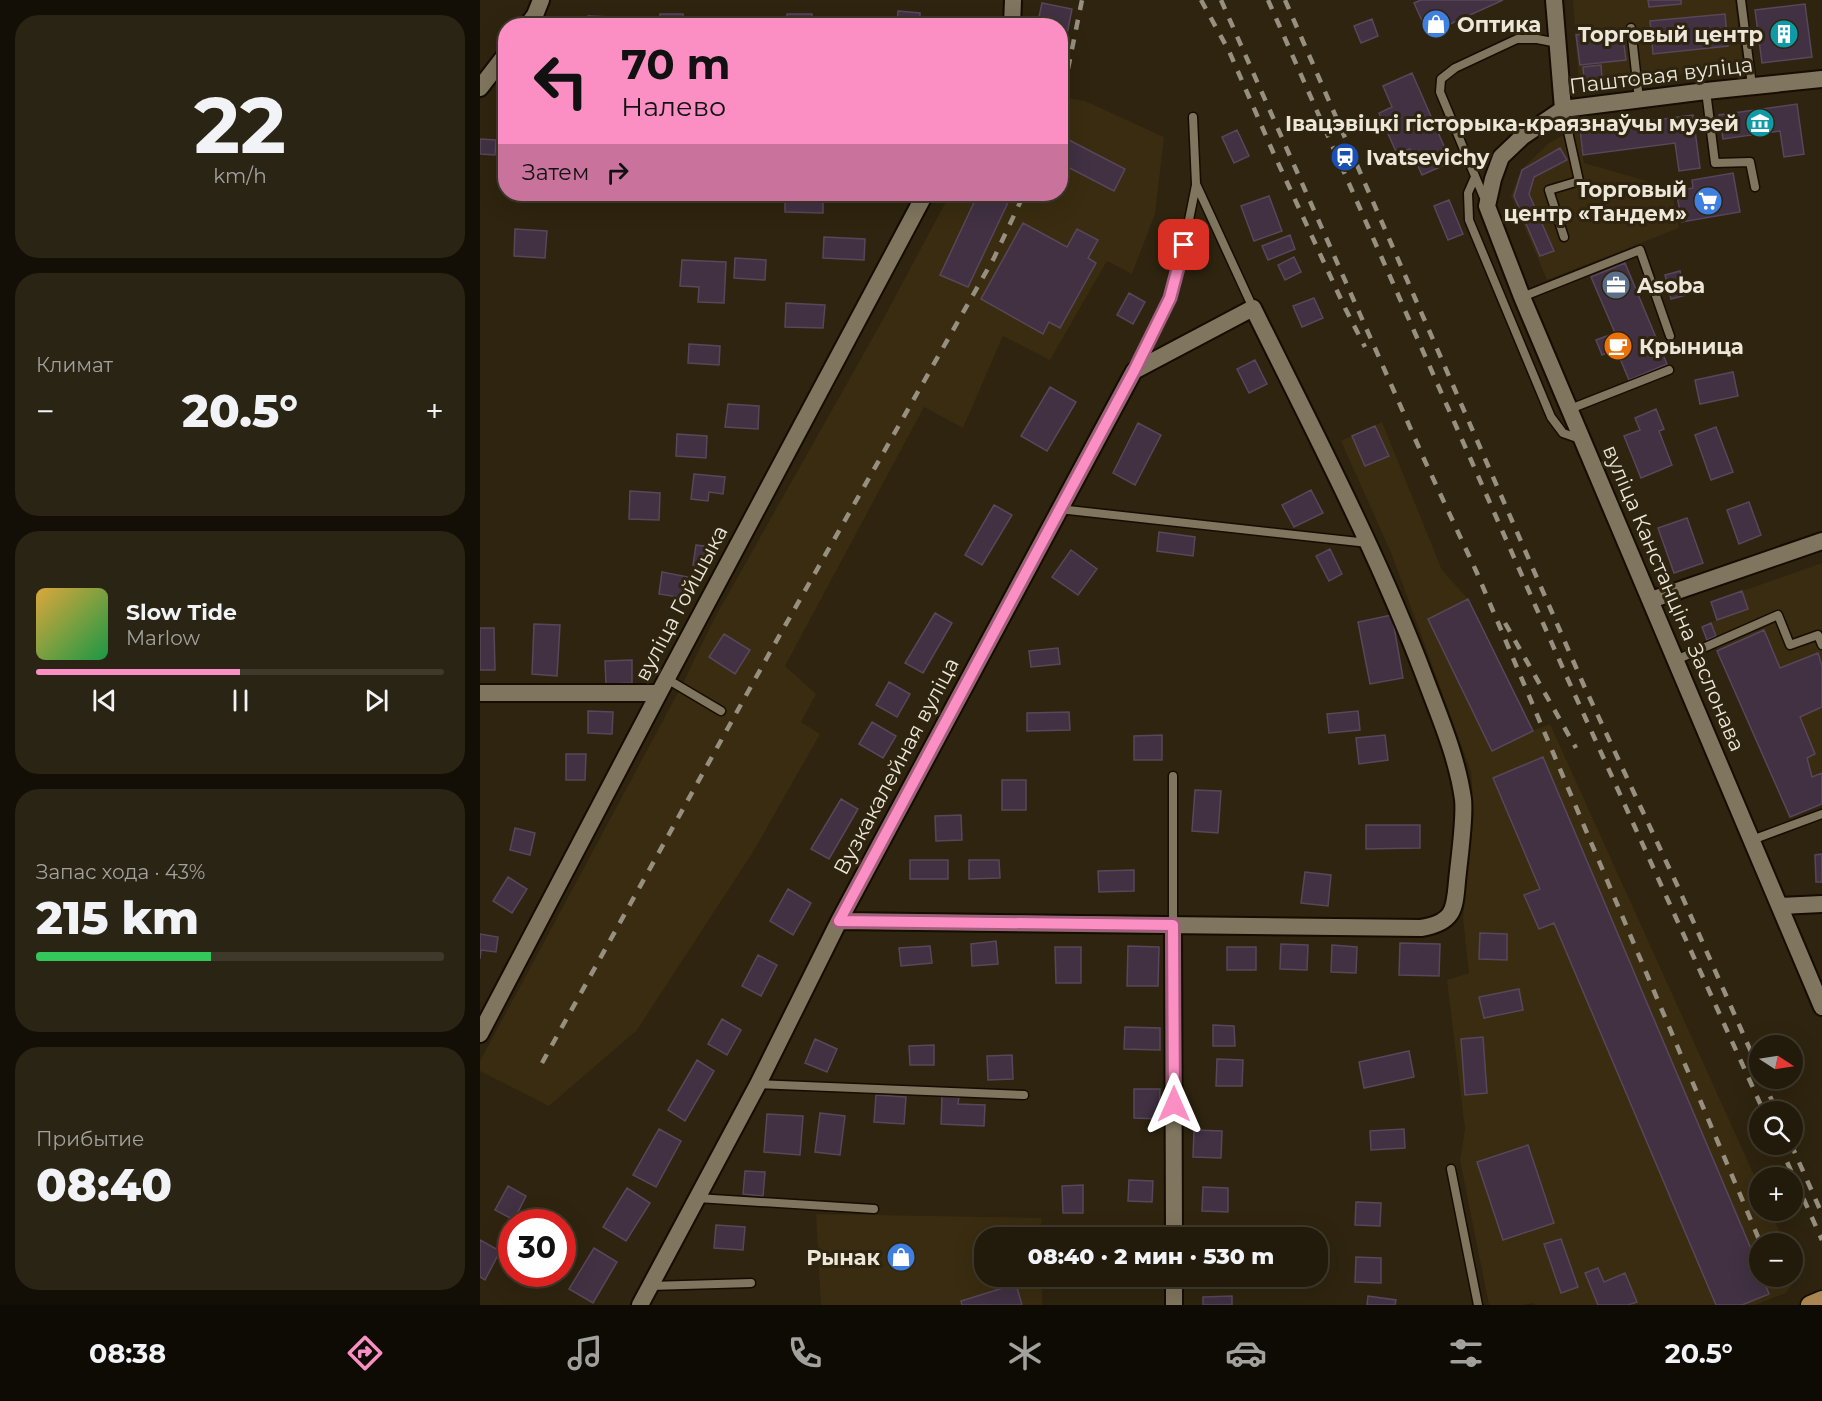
<!DOCTYPE html>
<html lang="ru">
<head>
<meta charset="utf-8">
<style>
  :root { --surface:#221b0b; --page:#2a2414; --text:#f1f3f6; --muted:#a2a19d; --line:#3f392c; --accent:#fb8fc4 }
  body { margin:0; font-family:Montserrat,sans-serif; background:var(--page); color:var(--text); height:100vh; display:flex; flex-direction:column; font-size:22px; white-space:nowrap }
  * { box-sizing:border-box; margin:0 }
  p { font-size:20px; color:var(--muted) }
  .icon { flex:none; width:33px; height:33px; fill:none; stroke:currentColor; stroke-width:2; stroke-linecap:round; stroke-linejoin:round }
  .map { position:relative; flex:1; overflow:hidden }
  .drawer { display:flex; flex-direction:column; gap:15px; padding:15px; background:#130f06; width:480px }
  .drawer>* { flex:none }
  .guide { position:absolute; left:18px; top:18px; width:570px; height:183px; border-radius:24px; box-shadow:0 6px 24px #0002,0 0 0 2px var(--line); background:#fb8fc4; color:#111; overflow:hidden }
  .needle { width:39px; rotate:102deg }
  .tools { position:absolute; left:1269px; top:1035px; display:grid; gap:12px }
  .tools a { display:grid; place-items:center; width:54px; height:54px; border-radius:50%; background:var(--surface); box-shadow:0 6px 24px #0002,0 0 0 2px var(--line); font-size:30px }
  .speed { position:absolute; left:18px; top:1209px; display:flex; gap:12px; font-size:30px; font-weight:700; text-align:center }
  .speed>* { display:grid; place-content:center; width:78px; height:78px; border-radius:50%; background:var(--surface); box-shadow:0 6px 24px #0002,0 0 0 2px var(--line); line-height:1 }
  .speed .limit { border:9px solid #d22; background:#fff; color:#111 }
  .pin { position:absolute; display:grid; place-items:center; width:51px; height:51px; color:#fff; margin:-26px; border-radius:12px; box-shadow:0 3px 9px #0006 }
  .me { position:absolute; width:66px; margin:-33px; rotate:0deg; stroke-linejoin:round; filter:drop-shadow(0 0 4px #0008) }
  .turn { display:flex; align-items:center; gap:21px; height:126px; padding:0 24px; font-size:27px }
  .turn .icon { width:78px; height:78px; stroke-width:2.5 }
  .turn b { display:block; font-size:42px; line-height:51px }
  .then { display:flex; align-items:center; height:57px; padding:0 24px; background:#0003; gap:12px; font-size:22px }
  .big { font-size:45px; font-weight:800; line-height:1.1 }
  .drawer .tile { flex:1; display:flex; flex-direction:column; justify-content:center; gap:9px; min-width:0; padding:0 21px; border-radius:24px; background:var(--page) }
  .drawer .dial { align-items:center; gap:0 }
  .dial b { font-size:78px; line-height:1 }
  .song { display:flex; align-items:center; gap:18px }
  .cover { width:72px; height:72px; border-radius:9px; background:linear-gradient(135deg,hsl(40 70% 55%),hsl(140 70% 35%)) }
  .played { height:6px; border-radius:3px; background:linear-gradient(90deg,var(--accent) 50%,var(--line) 50%) }
  .keys { display:flex; justify-content:space-around; direction:ltr }
  .heat { display:flex; justify-content:space-between; align-items:center; font-size:33px; direction:ltr }
  .charge { height:9px; border-radius:4px; background:linear-gradient(90deg,#34c759 43%,var(--line) 0) }
  .trip { position:absolute; left:494px; top:1227px; width:354px; height:60px; border-radius:24px; background:var(--surface); box-shadow:0 6px 24px #0002,0 0 0 2px var(--line); font-weight:800; line-height:60px; text-align:center }
  .tab-bar { display:flex; height:96px; justify-content:space-around; align-items:center; background:#0e0b04; color:var(--muted) }
  .tab-bar .icon { width:42px; height:42px }
  .tab-bar .selected { color:var(--accent) }
  .tab-bar b { font-size:27px; color:var(--text) }
  main { display:flex; flex:1; min-height:0 }
  .map>svg:first-child { display:block }
</style>
</head>
<body>
<main>
<section class="drawer">
<div class="tile dial"><b>22</b><p>km/h</p></div>
<div class="tile"><p>Климат</p>
<div class="heat"><a>−</a><b class="big">20.5°</b><a>+</a></div>
</div>
<div class="tile">
<div class="song"><i class="cover"></i><div><b>Slow Tide</b><p>Marlow</p></div></div>
<div class="played"></div>
<div class="keys"><svg class="icon" aria-label="previous" viewBox="0 0 24 24"><path d="M18 5L8 12l10 7zM5 5v14"/></svg><svg class="icon" aria-label="pause" viewBox="0 0 24 24"><path d="M8 5v14M16 5v14"/></svg><svg class="icon" aria-label="next" viewBox="0 0 24 24"><path d="M6 5l10 7-10 7zM19 5v14"/></svg></div>
</div>
<div class="tile"><p>Запас хода · 43%</p><b class="big">215 km</b><div class="charge"></div></div>
<div class="tile"><p>Прибытие</p><b class="big">08:40</b></div>
</section>
<div class="map">
<svg width="1342" height="1305" viewBox="0 0 1342 1305">
  <rect width="100%" height="100%" fill="#2e240f"/>
  <!-- built -->
  <path fill="#392c10" d="M1093,0h162l8,68 -164,18z
    M581,97l24,4 79,36 -9,77 -23,60 -25,-13 -57,99 -47,-24 -40,92 -39,-21 -139,259 31,28 -15,28 19,12 -67,118 -116,178 -88,76 -69,-35v-10l201,-374 33,-68 167,-296 69,-129h110z
    M1098,127l6,36 87,25 8,40 -132,52 -36,-84 10,-26 28,-27z
    M902,422l60,148 26,29 64,132 18,-7 209,462 1,24 10,1 15,32 -25,1v32h32l1,-17 6,15 -13,19 -31,12h-220l-1,-2 -12,2h-33l-29,-145 5,-31 -18,-149 22,-7 -6,-55 11,-105 -3,-41 -79,-217 -51,-114z
    M1342,563v241l-32,13 -78,-179 -5,2 -5,-13 14,-7 -5,-18z
    M336,1214l225,4v19l-57,1v38l58,1v28h-221z"/>
  <!-- building -->
  <path fill="#413143" stroke="#58475a" stroke-width="1.5" d="M941,0h82l-75,34 -14,-31z
    M1168,0h33v4l-32,3z
    M562,3l30,6 -12,60v-43h-23z
    M1325,4l7,53 -50,6 -7,-53z
    M418,11l22,2v13h-23z
    M180,14h23v12h-23z
    M307,14h25l-1,12h-24z
    M1245,14l3,32 -75,8 -3,-33z
    M108,16l24,1 -1,9h-23z
    M892,19l6,17 -17,7 -7,-17z
    M1142,30l4,30 -46,5 -4,-30z
    M1121,65l1,13 -18,2 -1,-13z
    M932,73l39,89 -29,13 -12,-26 -13,5 -18,-41 13,-6 -9,-21z
    M1317,104l7,50 -20,3 -4,-26 -57,8 -4,-24z
    M1213,115l7,53 -21,3 -4,-28 -92,12 -3,-25z
    M757,130l12,26 -15,7 -12,-26z
    M0,139l16,1 -1,15 -15,-1z
    M589,140l56,29 -11,22 -54,-28v-5z
    M1080,148l7,12 -33,17 -5,17 25,57 -14,5 -26,-60 8,-26z
    M1253,173l7,39 -58,10 -6,-31 17,-3 -1,-8z
    M305,194l38,1v18l-38,-1z
    M498,194h34l-44,93 -28,-12z
    M789,196l13,35 -28,10 -13,-35z
    M969,200l14,34 -15,6 -14,-34z
    M543,223l44,24 10,-18 21,11 -10,18 8,5 -36,65 -11,-6 -6,12 -62,-35z
    M35,229l32,2 -2,27 -31,-2z
    M810,235l5,14 -27,11 -6,-14z
    M344,237l41,2 -1,21 -41,-2z
    M814,257l7,15 -16,8 -7,-15z
    M255,258l31,2 -1,20 -31,-2z
    M202,260l44,2 -2,41 -26,-1 1,-15 -19,-1z
    M1145,263l42,101 -38,16 -13,-31 -14,6 -6,-15 19,-7 -24,-56z
    M1200,271l6,24 -15,4 -6,-24z
    M649,293l16,9 -12,22 -16,-9z
    M834,298l9,20 -21,9 -9,-21z
    M306,303l39,2 -2,23 -38,-1z
    M209,344l31,2 -1,19 -31,-2z
    M775,360l12,24 -18,9 -12,-24z
    M1253,372l5,24 -38,8 -5,-24z
    M570,387l26,15 -29,49 -26,-15z
    M248,404l31,2 -1,23 -33,-2z
    M1176,409l8,20 -5,2 13,34 -31,13 -17,-42 16,-6 -5,-12z
    M658,423l23,12 -26,50 -22,-12z
    M895,426l14,30 -24,10 -13,-30z
    M1236,427l17,45 -22,8 -16,-45z
    M197,434l30,2 -1,22 -30,-2z
    M214,474l31,3 -2,17 -14,-2 -1,9 -17,-2z
    M831,490l12,23 -29,14 -12,-22z
    M150,491l30,2 -1,27 -30,-1z
    M1269,502l12,33 -22,9 -12,-34z
    M514,505l18,10 -30,50 -17,-10z
    M1207,518l16,45 -29,10 -16,-45z
    M679,532l36,5 -2,19 -36,-5z
    M216,545l15,2 -3,19 -15,-1z
    M850,549l12,25 -13,7 -13,-25z
    M591,550l26,19 -19,26 -26,-18z
    M182,572l26,5 -4,21 -25,-4z
    M1262,591l6,18 -31,11 -6,-18z
    M988,599l65,132 -41,20 -64,-132z
    M455,613l17,10 -29,50 -18,-10z
    M912,615l11,63 -33,6 -12,-62z
    M1231,623l5,13 -9,4 -5,-13z
    M54,624l26,1 -3,51 -25,-2z
    M0,628h14l1,42h-15z
    M1284,630l16,38 38,-15 4,13v41l-22,10 15,37 -8,4 5,19 10,-4v31l-32,13 -73,-166z
    M244,634l26,16 -15,24 -26,-17z
    M578,648l2,16 -29,3 -2,-16z
    M152,660v23l-26,1 -1,-23z
    M409,682l21,12 -13,23 -21,-12z
    M108,711l25,1 -1,22 -24,-1z
    M878,711l2,19 -31,3 -2,-19z
    M589,712l1,18 -43,1v-18z
    M392,722l24,14 -13,22 -24,-14z
    M682,735v25h-28v-24z
    M905,735l3,25 -29,4 -3,-26z
    M86,754h20l-1,26h-19z
    M1063,757l217,513v6h2l7,18 -27,11h-26l-162,-382 -15,6 -15,-34 16,-6 -47,-111z
    M522,780h24v30h-24z
    M715,790l26,1 -3,42 -26,-2z
    M361,799l17,10 -29,50 -18,-10z
    M481,815l1,25 -26,1 -1,-25z
    M886,825h54v23l-54,1z
    M35,828l20,5 -5,22 -20,-5z
    M1342,854v28h-6l-1,-27z
    M430,860h38v19h-38z
    M489,860h30l1,18 -31,1z
    M654,870v21l-35,1 -1,-21z
    M825,872l26,3 -3,31 -27,-3z
    M28,877l19,12 -15,24 -19,-12z
    M308,889l23,14 -18,32 -23,-14z
    M1000,933l27,1v26l-28,-1z
    M0,934l18,3 -2,15 -15,-2 -1,9z
    M516,941l2,23 -26,2 -1,-22z
    M920,943l40,1 -1,32 -40,-1z
    M801,944l27,1 -1,25 -27,-1z
    M852,945l25,2 -1,26 -25,-1z
    M450,946l2,17 -31,3 -2,-18z
    M648,946l31,1 -1,39h-31z
    M575,947h26v36h-25z
    M747,947h29v23h-29z
    M278,955l19,10 -16,31 -19,-10z
    M1039,989l4,21 -39,8 -5,-21z
    M242,1019l19,11 -14,25 -19,-11z
    M733,1025l21,1 1,20h-22z
    M645,1027l35,1v22l-36,-1z
    M1003,1037l4,56 -22,2 -4,-56z
    M335,1039l22,10 -10,23 -22,-9z
    M454,1045v20h-24l-1,-19z
    M929,1051l5,26 -50,11 -5,-26z
    M532,1055l1,24 -25,1 -1,-24z
    M737,1059l26,1 -1,26h-26z
    M217,1060l17,11 -29,50 -17,-11z
    M654,1089h26l-1,30 -25,-1z
    M396,1095l30,2 -2,27 -30,-2z
    M462,1096l17,1 -1,7 27,1 -1,21 -43,-2z
    M340,1113l25,3 -5,39 -25,-3z
    M287,1114l36,2 -3,39 -36,-3z
    M179,1129l22,12 -25,46 -23,-12z
    M924,1129l1,19 -34,2 -1,-19z
    M714,1130l28,1 -1,27 -28,-1z
    M1048,1145l26,78 -51,17 -26,-78z
    M265,1171l20,1 -2,24 -20,-2z
    M649,1180l24,1 -1,21 -24,-1z
    M603,1185v28h-20l-1,-27z
    M28,1186l18,10 -12,24 -19,-10z
    M723,1187l25,1v24l-26,-1z
    M147,1188l23,15 -24,38 -23,-14z
    M876,1202l25,1 -1,23 -25,-1z
    M236,1225l29,2 -2,23 -29,-2z
    M724,1234h20v4h-20z
    M1081,1239l17,48 -17,6 -17,-49z
    M0,1240l20,11 -15,29 -5,-3z
    M114,1248l23,14 -24,41 -24,-14z
    M876,1257l25,1v25l-26,-1z
    M1118,1268l6,14 21,-9 12,29 -9,3h-30l-13,-32z
    M653,1276h24v7l-24,-1z
    M536,1284l6,21h-60l-1,-4z
    M752,1296v9h-29v-8z
    M888,1296l28,4 -1,5h-28z"/>
  <g fill="none" stroke-linecap="round" stroke-linejoin="round">
    <!-- lane casing -->
    <g stroke="#160d00" stroke-width="11">
      <path id="lane" d="M1261,0l11,86
        M1151,28l8,71
        M1226,91l9,72 35,-1 5,25
        M1083,109l16,72 -30,9 15,47
        M713,117l3,67 57,124
        M995,177l-7,16 1,27 82,197 12,16 20,7
        M1005,200l-45,-108 1,-13 14,-11 62,-29h20l21,4
        M1042,297l118,-47 30,86
        M656,368l34,-69 14,-54 12,-60
        M1090,409l99,-39
        M579,509l309,34
        M1196,660l102,-45 12,30 28,-10 4,10
        M187,679l54,32
        M693,776v149
        M1272,840l70,-26
        M278,1084l266,11
        M971,1169l27,136
        M217,1198l177,11
        M170,1286l101,-3"/>
    </g>
    <!-- street casing -->
    <g stroke="#160d00" stroke-width="20">
      <path id="street" d="M1074,0l9,109
        M47,26l8,-11 6,-15
        M532,26l1,-26
        M1342,79l-116,12 -143,18 -41,28 -21,20 -8,22 -6,27 35,91 300,710
        M0,88l26,-34
        M1171,600l171,-59
        M0,693h179
        M1300,906l42,-2
        M693,925l1,313
        M0,1034l179,-341 266,-499
        M694,1276v29
        M160,1305l118,-221 81,-163 295,-550 119,-63c60,122 124,243 172,370 15,40 32,79 38,121 2,18 -3,54 -5,73 -4,32 1,50 -37,56l-582,-7"/>
    </g>
    <!-- primary casing -->
    <g stroke="#160d00" stroke-width="21">
      <path id="primary" d="M1330,1305l12,-5"/>
    </g>
    <!-- lane -->
    <use href="#lane" stroke="#80755e" stroke-width="8"/>
    <!-- street -->
    <use href="#street" stroke="#80755e" stroke-width="16"/>
    <!-- primary -->
    <use href="#primary" stroke="#a98651" stroke-width="18"/>
    <!-- rail -->
    <path stroke="#978f7f" stroke-width="4.5" stroke-dasharray="10 10" stroke-linecap="butt" d="M721,0l28,51 44,101 72,156 20,39
      M741,0l203,459 53,114 284,671
      M788,0l297,673 199,439
      M805,0l300,688 93,199 82,185
      M580,108l22,-108
      M1025,623l71,125
      M62,1063l227,-409 225,-396 30,-64
      M1282,1078l15,34
      M1299,1144l43,96
      M1311,1144l31,70
      M1295,1276l4,8"/>
  </g>
  <g fill="none" stroke-linecap="round" stroke-linejoin="round">
    <!-- route casing -->
    <g stroke="#a35d7f" stroke-width="15">
      <path id="route" d="M694,1104l-1,-179 -334,-4 295,-550 36,-73 14,-53"/>
    </g>
    <!-- route -->
    <use href="#route" stroke="#fb8fc4" stroke-width="10"/>
  </g>
  <!-- icons -->
  <defs>
    <g id="shop-disc" transform="scale(1.5)"><circle r="9.5" fill="#3f7fe0" stroke="#2e240f"/><path d="M-5-2.5h2.3a2.7 3.5 0 0 1 5.4 0H5L5.5 6h-11ZM-1.5-2.5h3a1.5 2.3 0 0 0-3 0Z" fill="#fff"/></g>
    <g id="building-disc" transform="scale(1.5)"><circle r="9.5" fill="#0f9aa8" stroke="#2e240f"/><path d="M-4-6H4V6H1V3H-1V6H-4ZM-2.5-4.3h1.7v1.8h-1.7ZM.8-4.3h1.7v1.8H.8ZM-2.5-1h1.7V.8h-1.7ZM.8-1h1.7V.8H.8Z" fill="#fff"/></g>
    <g id="museum-disc" transform="scale(1.5)"><circle r="9.5" fill="#0f9aa8" stroke="#2e240f"/><path d="M0-6L6-3V-2H-6V-3ZM-5-1h2V3h-2ZM-1-1h2V3h-2ZM3-1h2V3H3ZM-6 4H6V6H-6Z" fill="#fff"/></g>
    <g id="station-disc" transform="scale(1.5)"><circle r="9.5" fill="#1a4fb4" stroke="#2e240f"/><path d="M-3-6H3Q5-6 5-4V2Q5 4 3 4L4.5 6H3L1.5 4h-3L-3 6H-4.5L-3 4Q-5 4-5 2V-4Q-5-6-3-6ZM-3.5-4v3h7v-3ZM-3.5 1v1.5H-2V1ZM2 1v1.5H3.5V1Z" fill="#fff"/></g>
    <g id="supermarket-disc" transform="scale(1.5)"><circle r="9.5" fill="#3f7fe0" stroke="#2e240f"/><path d="M-6-5.5h2.5l.6 2H6L4.5 2H-2.5L-4.4-4H-6ZM-1.5 3.2a1.3 1.3 0 1 0 .1 0ZM3 3.2a1.3 1.3 0 1 0 .1 0Z" fill="#fff"/></g>
    <g id="office-disc" transform="scale(1.5)"><circle r="9.5" fill="#5c6f8a" stroke="#2e240f"/><path d="M-6-3h4V-5.5h4V-3h4V5H-6ZM-1-4.5V-3h2v-1.5ZM-6 0V1H6V0Z" fill="#fff"/></g>
    <g id="cafe-disc" transform="scale(1.5)"><circle r="9.5" fill="#e8710a" stroke="#2e240f"/><path d="M-5.5-4.5H6V0H3Q3 3.5 0 3.5H-2.5Q-5.5 3.5-5.5 0ZM3-3.2v2h1.7v-2ZM-6 4.5H4V6H-6Z" fill="#fff"/></g>
  </defs>
  <g fill-rule="evenodd">
    <use href="#shop-disc" x="956" y="24"/>
    <use href="#building-disc" x="1304" y="34"/>
    <use href="#museum-disc" x="1280" y="123"/>
    <use href="#station-disc" x="865" y="157"/>
    <use href="#supermarket-disc" x="1228" y="201"/>
    <use href="#office-disc" x="1136" y="285"/>
    <use href="#cafe-disc" x="1138" y="346"/>
    <use href="#shop-disc" x="421" y="1257"/>
  </g>
  <g text-anchor="middle" dominant-baseline="central" stroke-width="6" stroke-linejoin="round" paint-order="stroke">
    <!-- poi labels -->
    <g font-size="21" font-weight="bold" fill="#ede7da" stroke="#2e240f" text-anchor="start">
      <text x="977" y="24">Оптика</text>
      <text x="1283" y="34" text-anchor="end">Торговый центр</text>
      <text x="1259" y="123" text-anchor="end">Івацэвіцкі гісторыка-краязнаўчы музей</text>
      <text x="886" y="157">Ivatsevichy</text>
      <text x="1207" y="189" text-anchor="end">Торговый<tspan x="1207" dy="24">центр «Тандем»</tspan></text>
      <text x="1157" y="285">Asoba</text>
      <text x="1159" y="346">Крыница</text>
      <text x="400" y="1257" text-anchor="end">Рынак</text>
    </g>
    <!-- street labels -->
    <g font-size="21" fill="#ede7da" stroke="#2e240f">
      <text transform="translate(1181 75) rotate(-7)">Паштовая вуліца</text>
      <text transform="translate(1194 598) rotate(67)">вуліца Канстанціна Заслонава</text>
      <text transform="translate(201 603) rotate(-62)">вуліца Гойшыка</text>
      <text transform="translate(416 766) rotate(-62)">Вузкакалейная вуліца</text>
    </g>
  </g>
</svg>
<div class="tools">
<a><svg class="needle" viewBox="-14 -14 28 28"><path d="M0-13l5 13h-10z" fill="#e53935"/><path d="M0 13l5-13h-10z" fill="#a2a19d"/></svg></a>
<a><svg class="icon" aria-label="search" viewBox="0 0 24 24"><circle cx="10" cy="10" r="6"/><path d="M15 15l6 6"/></svg></a>
<a>+</a>
<a>−</a>
</div>
<div class="speed"><div class="limit">30</div></div>
<div class="pin" style="left:704px;top:245px;background:#d93025"><svg class="icon" aria-label="arrive" viewBox="0 0 24 24"><path d="M6 21V4h12l-3 4 3 4H6"/></svg></div>
<svg class="me" style="left:694px;top:1104px" viewBox="-20 -20 40 40"><path d="M0-17L14 15 0 8-14 15z" fill="#fb8fc4" stroke="#fff" stroke-width="4"/></svg>
<div class="trip">08:40 · 2 мин · 530 m</div>
<div class="guide">
<div class="turn"><svg class="icon" aria-label="left" viewBox="0 0 24 24"><path d="M17 20v-9H6M10 6l-5 5 5 5"/></svg><div><b>70 m</b>Налево</div></div>
<div class="then">Затем<svg class="icon" aria-label="right" viewBox="0 0 24 24"><path d="M7 20v-9h11M14 6l5 5-5 5"/></svg></div>
</div>
</div>
</main>
<nav class="tab-bar">
<b>08:38</b>
<svg class="icon selected" aria-label="directions" viewBox="0 0 24 24"><path d="M12 3l9 9-9 9-9-9zM9 14v-3h6M13 9l2 2-2 2"/></svg>
<svg class="icon" aria-label="music" viewBox="0 0 24 24"><path d="M9 18V5l10-2v13"/><circle cx="6" cy="18" r="3"/><circle cx="16" cy="16" r="3"/></svg>
<svg class="icon" aria-label="phone" viewBox="0 0 24 24"><path d="M5 4h4l2 5-3 2q2 4 5 5l2-3 5 2v4C11 20 4 13 5 4z"/></svg>
<svg class="icon" aria-label="climate" viewBox="0 0 24 24"><path d="M12 3v18M4 7l16 10M4 17L20 7"/></svg>
<svg class="icon" aria-label="car" viewBox="0 0 24 24"><path d="M5 17H2v-5l4-1 3-4h7l3 4 3 1v5h-3M9 17h6M6 11h13"/><circle cx="7" cy="17" r="2"/><circle cx="17" cy="17" r="2"/></svg>
<svg class="icon" aria-label="filters" viewBox="0 0 24 24"><path d="M4 7h16M4 17h16"/><circle cx="9" cy="7" r="2"/><circle cx="15" cy="17" r="2"/></svg>
<b>20.5°</b>
</nav>
</body>
</html>
